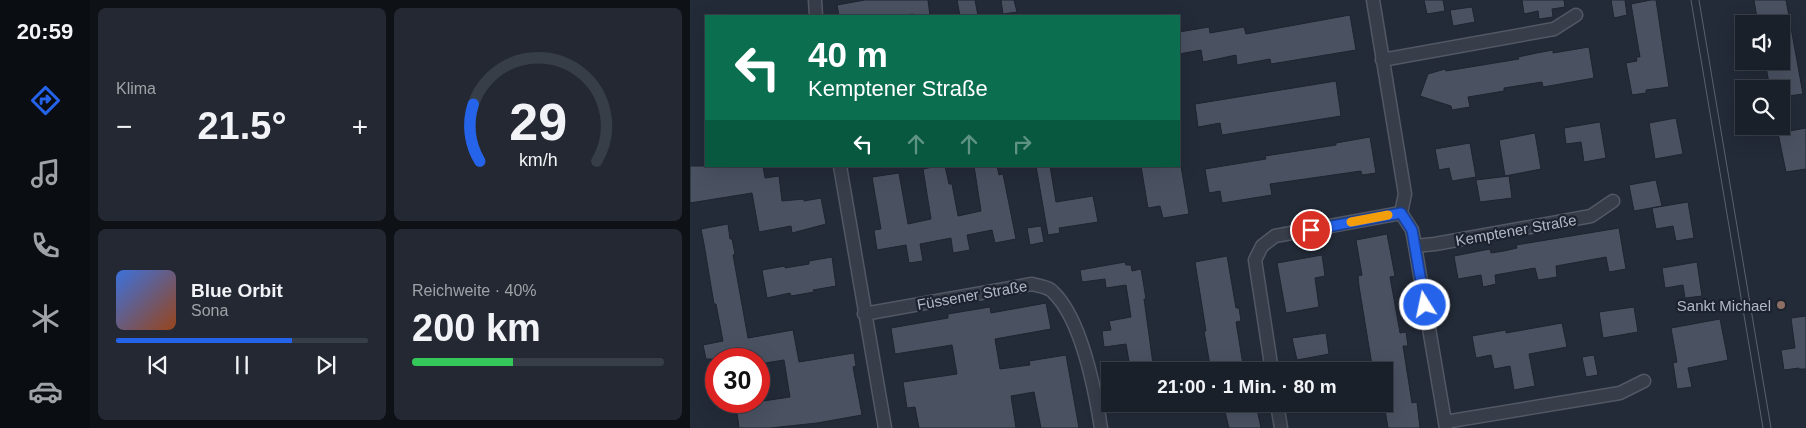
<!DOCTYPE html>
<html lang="de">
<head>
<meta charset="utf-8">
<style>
  :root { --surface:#1a202a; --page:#232832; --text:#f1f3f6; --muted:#9fa3a8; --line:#383e47; --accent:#2563eb }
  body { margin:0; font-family:Helvetica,sans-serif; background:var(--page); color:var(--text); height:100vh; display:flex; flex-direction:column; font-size:19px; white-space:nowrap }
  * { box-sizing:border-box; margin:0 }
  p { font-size:16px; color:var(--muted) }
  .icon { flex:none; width:28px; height:28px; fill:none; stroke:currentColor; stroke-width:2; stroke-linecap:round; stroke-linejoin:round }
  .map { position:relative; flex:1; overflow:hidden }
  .side { display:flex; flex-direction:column; gap:8px; padding:8px; background:#0e1217; width:600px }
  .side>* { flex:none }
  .guide { position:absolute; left:15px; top:15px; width:475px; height:152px; border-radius:0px; box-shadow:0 5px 20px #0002,0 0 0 1px var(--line); background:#0b6e4f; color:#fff; overflow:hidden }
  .buttons { position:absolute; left:1045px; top:15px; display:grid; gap:10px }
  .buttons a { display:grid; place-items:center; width:55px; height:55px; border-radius:0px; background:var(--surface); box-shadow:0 5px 20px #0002,0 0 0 1px var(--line); font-size:25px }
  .speed { position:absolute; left:15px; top:348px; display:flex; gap:10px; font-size:25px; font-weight:700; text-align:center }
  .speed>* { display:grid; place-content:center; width:65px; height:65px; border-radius:50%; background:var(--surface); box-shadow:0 5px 20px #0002,0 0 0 1px var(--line); line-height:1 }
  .speed .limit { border:8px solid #d22; background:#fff; color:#111 }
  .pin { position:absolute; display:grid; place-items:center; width:42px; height:42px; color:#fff; margin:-21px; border:2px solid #fff; border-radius:50%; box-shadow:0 1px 5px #0007 }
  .me { position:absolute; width:55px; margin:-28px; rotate:350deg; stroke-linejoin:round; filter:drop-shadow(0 0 4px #0008) }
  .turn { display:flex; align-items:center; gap:18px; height:105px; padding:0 20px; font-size:22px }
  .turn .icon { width:65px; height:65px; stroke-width:2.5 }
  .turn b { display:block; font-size:35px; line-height:42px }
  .lanes { display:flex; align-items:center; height:48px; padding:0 20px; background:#0003; justify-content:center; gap:25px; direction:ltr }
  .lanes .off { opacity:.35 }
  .big { font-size:38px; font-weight:700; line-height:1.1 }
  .side .widget { flex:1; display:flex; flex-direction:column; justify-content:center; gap:8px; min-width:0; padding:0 18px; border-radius:8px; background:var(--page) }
  .side .dial { align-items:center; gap:0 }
  .dial svg { height:130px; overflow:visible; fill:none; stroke:var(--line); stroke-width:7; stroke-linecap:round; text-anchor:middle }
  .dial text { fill:var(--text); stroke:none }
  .song { display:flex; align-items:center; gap:15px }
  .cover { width:60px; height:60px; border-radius:8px; background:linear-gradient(135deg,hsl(220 70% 55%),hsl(20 70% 35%)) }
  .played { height:5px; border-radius:2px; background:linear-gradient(90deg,var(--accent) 70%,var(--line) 70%) }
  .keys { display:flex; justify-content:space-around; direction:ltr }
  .heat { display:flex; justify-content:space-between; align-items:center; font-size:28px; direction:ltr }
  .charge { height:8px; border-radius:4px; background:linear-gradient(90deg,#34c759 40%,var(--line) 0) }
  .side .tiles { flex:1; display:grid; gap:8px; grid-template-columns:repeat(2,1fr) }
  .trip { position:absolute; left:411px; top:362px; width:292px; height:50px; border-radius:0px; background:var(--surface); box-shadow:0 5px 20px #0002,0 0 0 1px var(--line); font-weight:700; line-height:50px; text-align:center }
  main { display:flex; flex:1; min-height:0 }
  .tab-bar { display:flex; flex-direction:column; width:90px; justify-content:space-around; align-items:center; background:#0a0d11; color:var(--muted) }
  .tab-bar .icon { width:35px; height:35px }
  .tab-bar .on { color:var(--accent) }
  .tab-bar b { font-size:22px; color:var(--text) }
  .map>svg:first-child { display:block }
</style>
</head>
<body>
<main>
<nav class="tab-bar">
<b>20:59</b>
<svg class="icon on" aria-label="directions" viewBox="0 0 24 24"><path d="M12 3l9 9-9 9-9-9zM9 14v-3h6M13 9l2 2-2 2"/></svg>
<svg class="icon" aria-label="music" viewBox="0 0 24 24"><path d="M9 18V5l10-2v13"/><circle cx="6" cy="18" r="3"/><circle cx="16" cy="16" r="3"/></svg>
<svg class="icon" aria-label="phone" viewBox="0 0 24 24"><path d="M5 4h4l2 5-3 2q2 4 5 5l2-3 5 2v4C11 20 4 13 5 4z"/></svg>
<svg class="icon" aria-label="climate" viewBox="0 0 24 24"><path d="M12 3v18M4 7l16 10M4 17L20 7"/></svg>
<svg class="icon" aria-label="car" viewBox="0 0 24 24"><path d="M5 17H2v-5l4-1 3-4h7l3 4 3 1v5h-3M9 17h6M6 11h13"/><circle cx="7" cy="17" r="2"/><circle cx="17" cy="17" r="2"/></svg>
</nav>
<section class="side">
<div class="tiles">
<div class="widget"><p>Klima</p>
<div class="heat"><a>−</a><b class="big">21.5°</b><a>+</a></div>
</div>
<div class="widget dial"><svg viewBox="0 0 100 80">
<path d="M14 69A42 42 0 1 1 86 69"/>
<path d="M14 69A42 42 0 0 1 10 34" stroke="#2563eb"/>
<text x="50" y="56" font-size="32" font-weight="700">29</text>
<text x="50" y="72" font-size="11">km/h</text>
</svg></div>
<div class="widget">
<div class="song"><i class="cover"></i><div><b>Blue Orbit</b><p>Sona</p></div></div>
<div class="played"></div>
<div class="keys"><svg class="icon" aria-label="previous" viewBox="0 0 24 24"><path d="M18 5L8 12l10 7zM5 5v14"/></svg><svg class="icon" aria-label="pause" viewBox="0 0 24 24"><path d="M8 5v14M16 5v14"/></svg><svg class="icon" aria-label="next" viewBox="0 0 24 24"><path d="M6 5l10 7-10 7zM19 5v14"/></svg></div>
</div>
<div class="widget"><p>Reichweite · 40%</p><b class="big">200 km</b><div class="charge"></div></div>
</div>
</section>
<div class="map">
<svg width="1116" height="428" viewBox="0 0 1116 428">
  <rect width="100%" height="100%" fill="#232b38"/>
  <!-- building -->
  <path fill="#4a5262" stroke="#1e2430" d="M175,0h63l2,16h-17v-2l-14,2h-60l-2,-11z
    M267,0h18l3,16h-18z
    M311,0h13l3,12 -14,2z
    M734,0h19l2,11 -18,3z
    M832,0h42l1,7 -13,2 1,8 -14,2 -1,-8 -14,3z
    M921,0h14l2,15 -13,3z
    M961,0h5l13,87 -23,3v3l-14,2 -6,-32 11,-2 -1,-4h4l-9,-53z
    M1064,0h32l17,94 -22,3v-8h-11l-5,-28h16v-37h-23z
    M782,7l3,15 -22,4 -3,-16z
    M660,15l6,35 -85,14 -1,-5 -33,6 -1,-10 -33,7 -2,-12 -22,4v-22l30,-5 1,6 34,-6 2,7z
    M899,47l5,31 -51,9 -1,-5 -38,6v3l-36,6 2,10 -18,3 -1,-4 -31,-10 8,-22 17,-5 1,2 73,-12 -1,-2 19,-4 16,-3v3z
    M646,81l5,35 -119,19 -2,-12 -22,4 -3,-23z
    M986,118l7,36 -28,5 -6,-36z
    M910,122l6,36 -22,4 -3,-20 -15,2 -2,-16z
    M1116,128v41l-20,3 -8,-39z
    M845,133l6,36 -36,7 -6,-36z
    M680,137l6,36 -14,2 -1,-4 -91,13 2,11 -50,8 -2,-12 -11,2 -4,-24 61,-10 -1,-3 71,-11v-2z
    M780,143l6,34 -24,4 -3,-13 -10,2 -4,-21z
    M0,166h73l2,12 14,-2 3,25 22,-2v2l17,-3 5,26 -34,9 -1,-7 -32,6 -7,-39 -62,10z
    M248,166h7l4,18h3l6,32 23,-5 -7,-45h23l2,9 4,-1 13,65 -21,4 -3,-13 -25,5 3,15 -17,3 -2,-15 -31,6 3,17 -14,2 -3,-18 -29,5 -3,-20 7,-1 -9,-52 27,-4 9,51 23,-5 -8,-50z
    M346,166h14l6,36 37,-6 5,26 -39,6 1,5 -12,2z
    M451,166h40l8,48 -26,4 -3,-12 -12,2z
    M819,176l3,22 -32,4 -4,-22z
    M966,180l6,26 -28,5 -5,-26z
    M998,202l6,36 -18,3 -3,-15 -17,3 -4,-21z
    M38,224l2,15h2l3,15 -2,1 15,83 45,-8 6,32 55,-9 2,13 -3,1 9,48 -45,8 -47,5h-31l-3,-23 54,-8 -6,-37 -25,4v-5h-53l-3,-14 20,-4 -7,-37h-2l-10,-60 -3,-15z
    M351,226l3,16 -14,3 -3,-17z
    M929,228l7,41 -17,3 -3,-15 -50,9 1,11 -19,3 -3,-12 -40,7 1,9 -13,3 -2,-12 -23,4 -4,-23 36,-7 1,4 13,-2 13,-3 -1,-3z
    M697,234l8,42 -5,1 10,56 6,-1 2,14h-5l9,57 5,-1 3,26h-32l-4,-24 1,-33h-12l-6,-36 -8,-49 -1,-10 4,-1 -6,-35z
    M632,255l3,21 -10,2 4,29 -33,6 -9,-50z
    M537,256l9,52h3l2,13 -5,1 8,49h-33l-7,-40h2l-11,-69z
    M142,257l4,29 -23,4 1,2 -23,4 -1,-3 -23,5 -5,-28 23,-4v2l24,-4v-3z
    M435,262l1,3h5l1,6 9,-2 5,30h-2l9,65 -23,3 -4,-23 -22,3 -2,-16 9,-1 -2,-9 22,-4 -5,-32 -20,3 -1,-9 -23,3 -2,-12z
    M1007,262l5,34 -17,2 -2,-13 -18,3 -3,-20z
    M356,303l5,26 -56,10 5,30 30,-4 -1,-4 37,-6 13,73h-38l-7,-36 -23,4 5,32h-97l-4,-21 -8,1 -4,-26 54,-8 -5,-29 -57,9 -4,-26 57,-10v-4l42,-7 1,6z
    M944,307l4,25 -35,6 -4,-26z
    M1116,316v53h-7v-1l-15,2 -3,-20 14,-2 -4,-30z
    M1030,319l8,41 -40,8 4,19 -15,2 -4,-26 4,-1 -6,-34z
    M872,323l5,24 -38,7 6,32 -21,4 -4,-24 -16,3 -3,-14 -15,3 -4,-22 34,-6v3z
    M636,333l3,21 -32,6 -5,-22z
    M904,355l4,20 -12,2 -4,-20z
    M533,404h33l5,24h-32z"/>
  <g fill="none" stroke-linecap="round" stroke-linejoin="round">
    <!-- minor casing -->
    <g stroke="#525864" stroke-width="15">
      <path id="minor" d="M125,0l1,16
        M683,0l32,194 -4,19 11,17 3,16 31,182
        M692,60l172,-31 22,-14
        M150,166l45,262
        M725,246l20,-2 156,-28 22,-15
        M174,314l168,-30c7,2 17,3 21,8 29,28 42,98 48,136
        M582,371l-17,-111 7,-14 13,-10 126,-23
        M587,404l4,24
        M755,422l175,-29 24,-12"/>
    </g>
    <!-- minor -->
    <use href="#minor" stroke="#373d49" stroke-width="12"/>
    <!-- tram -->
    <path stroke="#596170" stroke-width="1" d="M1001,0l72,428
      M1009,0l72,428"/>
  </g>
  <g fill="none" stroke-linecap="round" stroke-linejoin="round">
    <!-- route casing -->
    <g stroke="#184099" stroke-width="12">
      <path id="route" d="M621,230l90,-17 11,17 13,75"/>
    </g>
    <!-- route -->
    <use href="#route" stroke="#2563eb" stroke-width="9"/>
    <!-- slow -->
    <path stroke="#f59e0b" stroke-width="9" d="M661,222l37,-7"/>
  </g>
  <!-- markers -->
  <circle fill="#8d6e63" stroke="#1c222e" stroke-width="2" cx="1091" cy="305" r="5"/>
  <g text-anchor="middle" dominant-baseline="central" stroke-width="4.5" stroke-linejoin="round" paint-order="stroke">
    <!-- street labels -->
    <g font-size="15" fill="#b2b8c5" stroke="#1c222e">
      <text transform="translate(826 230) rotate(-10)">Kemptener Straße</text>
      <text transform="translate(282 295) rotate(-10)">Füssener Straße</text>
    </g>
    <!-- poi labels -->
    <g font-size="15" fill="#b2b8c5" stroke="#1c222e" text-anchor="end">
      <text x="1081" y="305">Sankt Michael</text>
    </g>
  </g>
</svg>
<div class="buttons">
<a><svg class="icon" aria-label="sound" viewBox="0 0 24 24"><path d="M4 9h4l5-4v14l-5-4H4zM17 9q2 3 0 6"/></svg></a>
<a><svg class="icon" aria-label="search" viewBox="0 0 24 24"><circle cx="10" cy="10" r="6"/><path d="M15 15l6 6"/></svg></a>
</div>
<div class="speed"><div class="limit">30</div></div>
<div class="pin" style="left:621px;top:230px;background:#d93025"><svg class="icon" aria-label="arrive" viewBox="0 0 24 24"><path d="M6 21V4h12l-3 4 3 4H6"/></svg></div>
<svg class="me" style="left:735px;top:305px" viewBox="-20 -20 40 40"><circle r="17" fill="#2563eb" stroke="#fff" stroke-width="3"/><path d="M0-11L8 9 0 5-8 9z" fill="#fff"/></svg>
<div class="trip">21:00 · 1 Min. · 80 m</div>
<div class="guide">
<div class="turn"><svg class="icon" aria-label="left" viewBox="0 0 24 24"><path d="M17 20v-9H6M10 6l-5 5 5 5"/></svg><div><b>40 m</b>Kemptener Straße</div></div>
<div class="lanes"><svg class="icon" aria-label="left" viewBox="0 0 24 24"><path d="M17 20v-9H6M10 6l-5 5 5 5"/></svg><svg class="icon off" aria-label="ahead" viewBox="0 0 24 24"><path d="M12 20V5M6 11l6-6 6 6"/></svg><svg class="icon off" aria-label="ahead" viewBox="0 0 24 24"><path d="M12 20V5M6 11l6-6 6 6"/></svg><svg class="icon off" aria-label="right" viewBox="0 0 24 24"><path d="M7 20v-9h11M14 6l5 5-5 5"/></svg></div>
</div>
</div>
</main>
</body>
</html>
